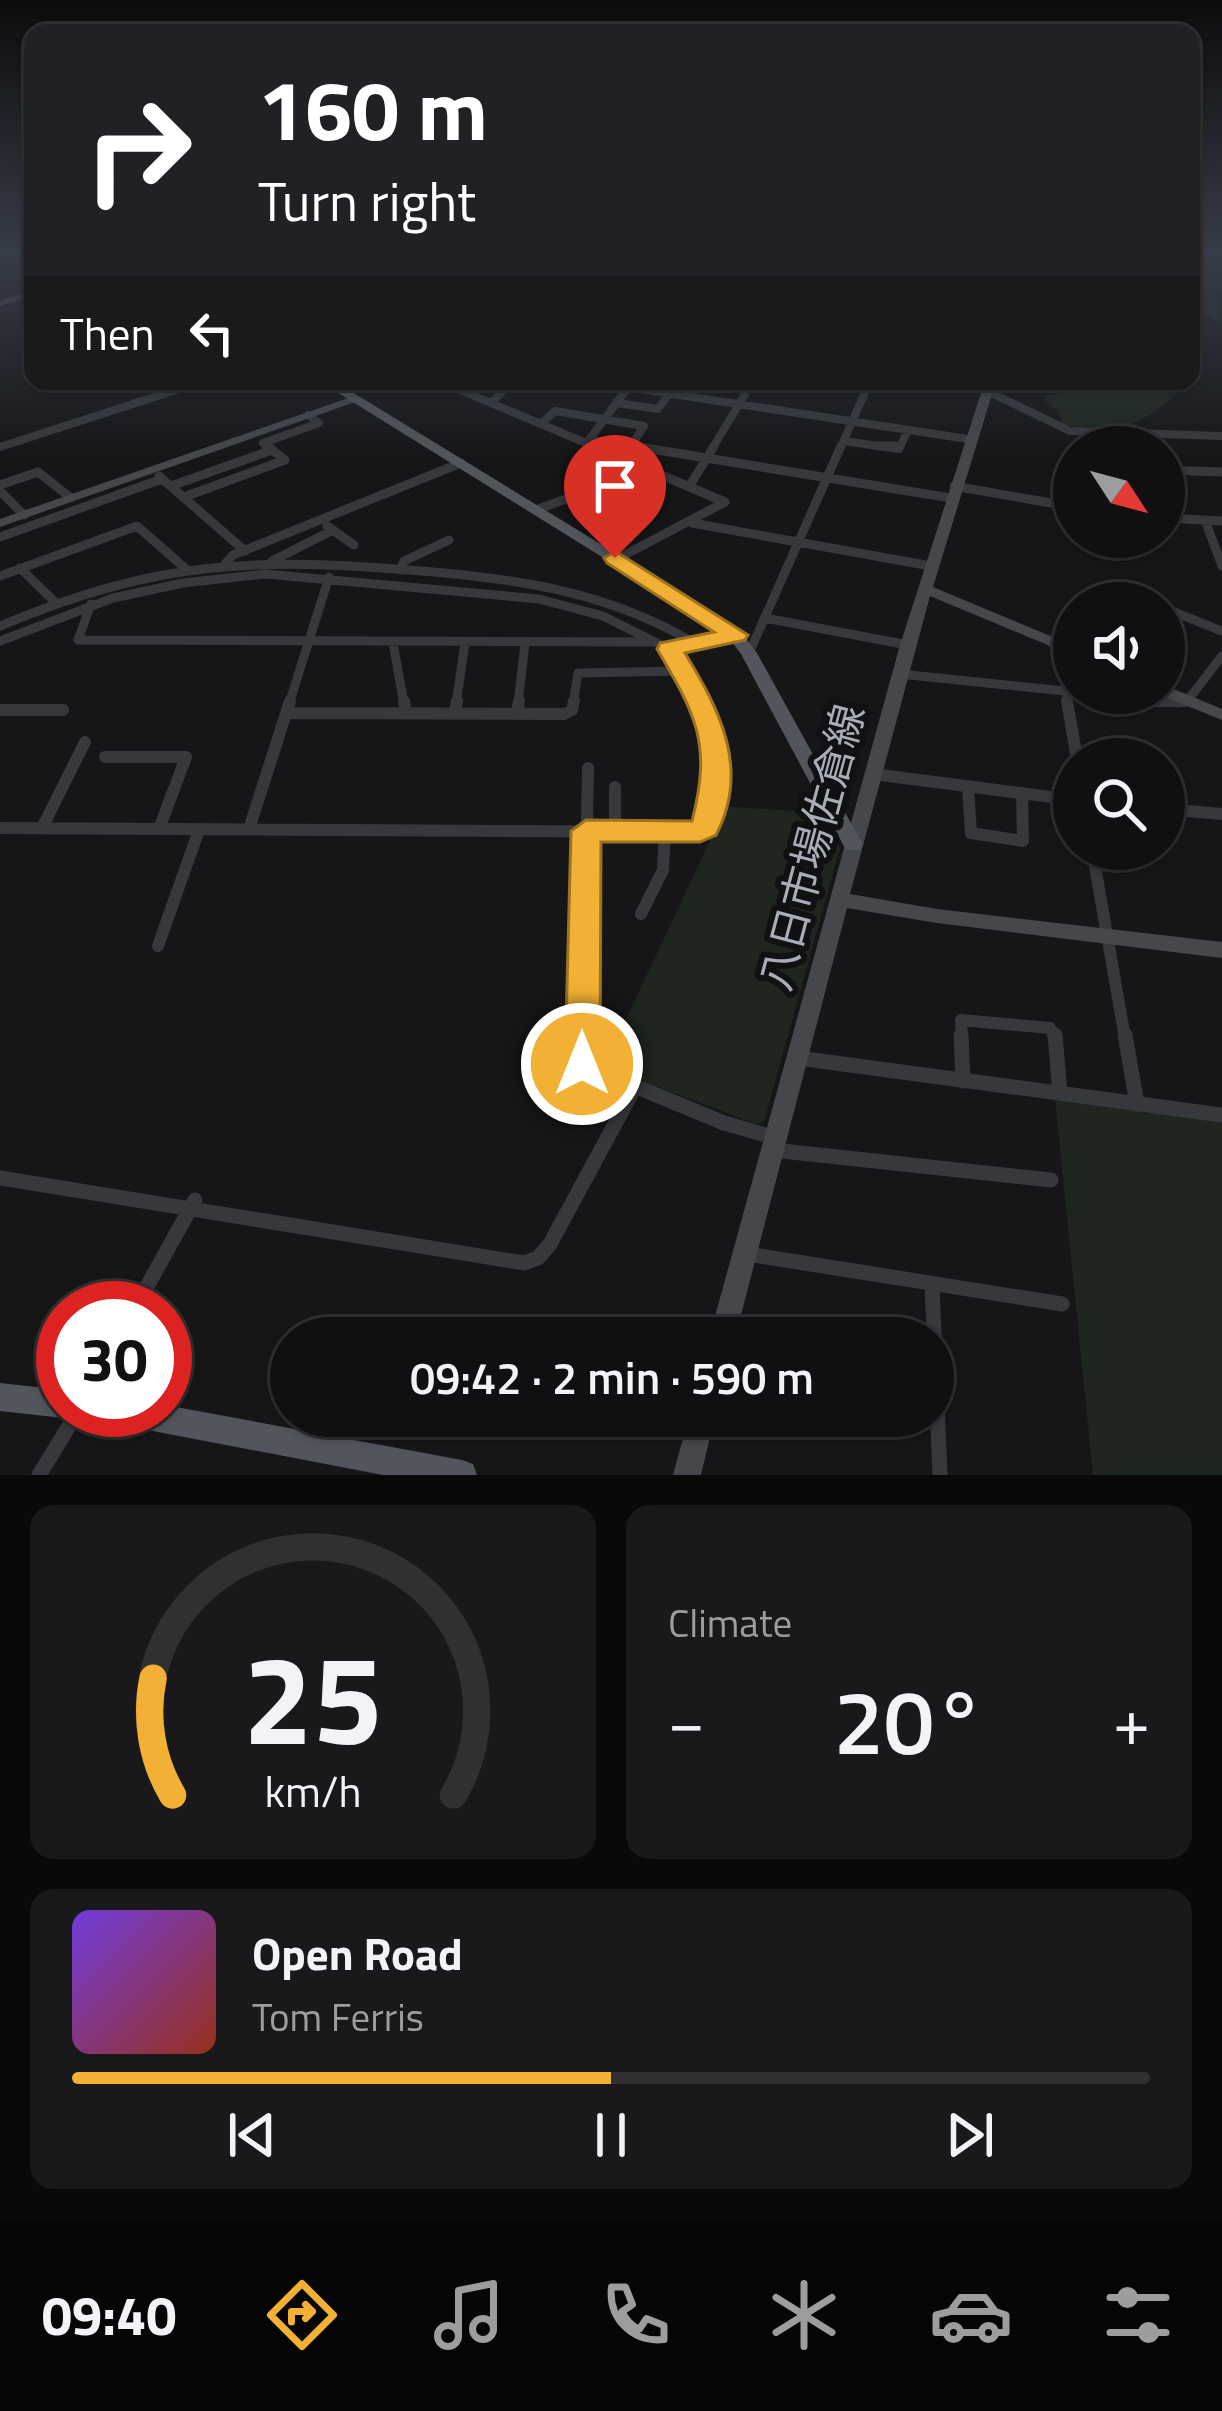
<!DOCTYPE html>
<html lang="en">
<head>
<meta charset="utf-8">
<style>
  :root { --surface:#101012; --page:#19191b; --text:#f1f3f6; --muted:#9c9d9f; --line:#303032; --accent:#f2b134 }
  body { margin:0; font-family:"Titillium Web","Noto Sans JP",sans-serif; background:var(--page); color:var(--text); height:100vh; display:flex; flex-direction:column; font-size:45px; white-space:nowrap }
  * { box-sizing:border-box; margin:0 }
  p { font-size:39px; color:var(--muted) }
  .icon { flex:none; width:66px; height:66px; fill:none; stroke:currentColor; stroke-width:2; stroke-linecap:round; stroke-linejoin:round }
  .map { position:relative; height:1475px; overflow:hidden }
  .panel { display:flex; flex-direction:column; gap:30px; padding:30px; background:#09090a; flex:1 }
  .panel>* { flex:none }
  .guide { position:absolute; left:24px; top:24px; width:1176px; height:366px; border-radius:24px; box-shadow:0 3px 9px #0004,0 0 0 3px var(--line); background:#202124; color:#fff; overflow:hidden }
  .needle { width:78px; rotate:126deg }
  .buttons { position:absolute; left:1053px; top:426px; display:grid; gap:24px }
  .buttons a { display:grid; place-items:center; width:132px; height:132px; border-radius:50%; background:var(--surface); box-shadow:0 3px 9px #0004,0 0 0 3px var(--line); font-size:60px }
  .speed { position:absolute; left:36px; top:1281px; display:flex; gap:24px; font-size:60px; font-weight:700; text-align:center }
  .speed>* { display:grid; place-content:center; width:156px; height:156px; border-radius:50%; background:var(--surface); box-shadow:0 3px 9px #0004,0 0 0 3px var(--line); line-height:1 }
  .speed .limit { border:18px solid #d22; background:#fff; color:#111 }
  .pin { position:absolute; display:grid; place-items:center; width:102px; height:102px; color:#fff; margin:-123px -51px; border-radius:50% 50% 50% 0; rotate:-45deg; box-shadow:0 0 12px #0007 }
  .pin .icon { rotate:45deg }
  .me { position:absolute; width:132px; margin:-66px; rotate:0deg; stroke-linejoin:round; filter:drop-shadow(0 0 9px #0008) }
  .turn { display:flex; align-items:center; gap:42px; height:252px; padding:0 36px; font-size:54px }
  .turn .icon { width:156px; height:156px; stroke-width:2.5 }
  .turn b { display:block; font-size:84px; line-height:102px }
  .then { display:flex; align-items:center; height:114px; padding:0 36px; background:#0003; gap:24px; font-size:45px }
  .big { font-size:90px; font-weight:600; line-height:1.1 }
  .panel .card { flex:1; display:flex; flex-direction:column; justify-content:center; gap:18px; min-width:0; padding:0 42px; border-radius:24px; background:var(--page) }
  .panel .dial { align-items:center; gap:0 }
  .dial svg { height:312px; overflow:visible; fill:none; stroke:var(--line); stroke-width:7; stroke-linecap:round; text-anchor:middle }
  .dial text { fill:var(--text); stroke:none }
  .song { display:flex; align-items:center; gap:36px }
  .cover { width:144px; height:144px; border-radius:18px; background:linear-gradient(135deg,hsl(260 70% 55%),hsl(10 70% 35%)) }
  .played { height:12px; border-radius:6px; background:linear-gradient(90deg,var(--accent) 50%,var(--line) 50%) }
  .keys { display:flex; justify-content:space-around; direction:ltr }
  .heat { display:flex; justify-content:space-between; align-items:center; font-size:66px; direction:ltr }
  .panel .tiles { flex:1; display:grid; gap:30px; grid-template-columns:1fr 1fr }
  .card:last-child { grid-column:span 2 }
  .trip { position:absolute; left:270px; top:1317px; width:684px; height:120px; border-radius:60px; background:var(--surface); box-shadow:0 3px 9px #0004,0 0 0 3px var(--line); font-weight:600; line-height:120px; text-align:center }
  .menu { display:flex; height:192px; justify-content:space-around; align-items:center; background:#060607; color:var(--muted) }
  .menu .icon { width:84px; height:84px }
  .menu .selected { color:var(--accent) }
  .menu b { font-size:54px; color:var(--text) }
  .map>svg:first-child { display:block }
</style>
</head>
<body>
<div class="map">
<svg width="1222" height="1475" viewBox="0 0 1222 1475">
  <rect width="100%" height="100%" fill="#161618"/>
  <!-- green -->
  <path fill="#1e261f" d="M1191,254h31v36l-4,1 4,35 -31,-22z
    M1109,381h80c-46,47 -62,50 -126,45l-4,-13 -14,-13 4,-6 40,-3z
    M721,806l102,7 17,35 -76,274 -8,2 -152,-58 110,-234z
    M1055,1099l167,22v354h-129z"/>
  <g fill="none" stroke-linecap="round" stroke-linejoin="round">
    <!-- street-far3 -->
    <path stroke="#37383d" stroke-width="8" d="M439,381l161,68
      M587,381l381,58
      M985,390l85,41 152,5
      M491,403l22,-22
      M617,403l41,6 11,-15
      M541,424l14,-13 89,15 -13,20
      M590,439l62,10
      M589,440l43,-58
      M844,441l55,8 9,-19
      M0,447l204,-66
      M271,449l-8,-6 56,-20 -11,-8
      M712,449l41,-68
      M840,449l30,-68"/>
    <!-- street-far2 -->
    <path stroke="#37383d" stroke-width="9" d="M593,446l132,56 -108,57
      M633,446l318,52
      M879,446h21
      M1164,470l58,2
      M159,476l86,75
      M0,485l38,-13 33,26
      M171,486l101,-36
      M954,486l120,21
      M689,487l25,-41
      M0,491l24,24
      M184,497l101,-37 -18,-14
      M536,510l73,-27 6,-10 19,-9
      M1164,518l58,3
      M1205,520l17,46
      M692,523l239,43
      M327,526l27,19
      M0,537l162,-58
      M272,561l61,-31
      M225,564l8,-9 228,-92
      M20,568l36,35
      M400,570l4,-9 45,-21
      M0,576l137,-50 49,43
      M1090,603l19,-17 44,17
      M91,604l-13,36 576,2
      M1164,608l58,23
      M765,618l143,27
      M0,626c158,-66 254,-69 422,-55 97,8 187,21 272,72
      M0,641l113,-43 70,-15 82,-9 274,25 64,17 66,33 67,-14
      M1051,642l23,-23
      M393,643l11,61
      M669,649l30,55
      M749,653l92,-207
      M900,674l174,18
      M1066,692l2,12
      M1079,693l100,10 9,-3 34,-44
      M289,704l40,-127
      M456,704l9,-61
      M518,704l7,-61
      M573,704l5,-31 103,-2"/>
    <!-- street-far1 -->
    <path stroke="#37383d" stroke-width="12" d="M404,701l2,13
      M1067,701l10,58
      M1155,701h31
      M0,710h63
      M287,713l277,1 8,-4 2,-9
      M455,714l2,-13
      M517,714l2,-13
      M105,757h81l-27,72
      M873,774l201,26
      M615,787v44
      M968,788l3,45 52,8 -1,-48
      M1164,809l58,5
      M0,828l700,4c26,-36 17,-95 -3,-131
      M42,828l43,-86
      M249,829l41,-128
      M1092,849l33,189
      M641,914l22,-44 2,-38
      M158,946l41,-116
      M583,1038l5,-270
      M962,1038l-1,-18 89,8 5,10"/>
    <!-- street -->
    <path stroke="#37383d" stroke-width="15" d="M583,1035l-1,29 142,59 52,15
      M961,1035l2,46
      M1055,1035l5,58
      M1125,1035l12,69
      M798,1058l424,57
      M773,1150l278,30
      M0,1178l524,85 14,-5 12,-14 85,-157
      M747,1254l315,50
      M932,1285l8,190
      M135,1308l60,-108
      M39,1475l40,-65"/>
    <!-- secondary -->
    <path fill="#45474d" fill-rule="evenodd" d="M33,290v6l-33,10v-6z
      M925,381h26l32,5 1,-5h12l-63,206 141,59v10l-144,-60 -80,298 87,15 285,33v16l-285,-35 -90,-15 -112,430h-26l191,-693 81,-252 -50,-9z
      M354,396l6,3 -2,2 -358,126v-8z
      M1164,685l58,24v11l-64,-26 6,-1z
      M689,1416h26l-14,59h-28z"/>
    <!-- primary -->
    <path fill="#53555c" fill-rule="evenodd" d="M319,381h15l404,247 19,25 106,192 -3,5h-14l-105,-196 -15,-20z
      M0,1383l63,7v20h12l-2,4 -10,4 -63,-7z
      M165,1405l297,55 11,4 4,11h-94l-267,-51 -10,-4 -4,-10h63z"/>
  </g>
  <!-- sky -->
  <linearGradient id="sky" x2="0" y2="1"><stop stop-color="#0c0c0d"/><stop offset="0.55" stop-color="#363c48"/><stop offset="1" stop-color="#363c48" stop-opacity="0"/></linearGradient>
  <rect width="1222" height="460" fill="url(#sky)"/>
  <!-- route -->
  <path fill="#f2b134" stroke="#9d7322" stroke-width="3" d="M615,551l133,84 -3,5 -60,13c34,56 66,116 31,182l-16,7h-99l-1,222 -5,10 -13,5 -12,-5 -5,-10 6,-233 15,-11 106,1c20,-78 4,-106 -35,-172l3,-6 54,-11 -107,-69 -3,-5z"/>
  <g text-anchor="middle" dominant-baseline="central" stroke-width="12" stroke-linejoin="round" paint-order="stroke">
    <!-- street labels -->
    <g font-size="42" fill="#a8adb8" stroke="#111113">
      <text transform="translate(811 847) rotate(-75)">八日市場佐倉線</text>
    </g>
  </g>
</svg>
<div class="buttons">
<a><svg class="needle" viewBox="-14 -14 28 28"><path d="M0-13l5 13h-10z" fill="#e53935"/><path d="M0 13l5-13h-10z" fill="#9c9d9f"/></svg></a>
<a><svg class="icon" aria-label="sound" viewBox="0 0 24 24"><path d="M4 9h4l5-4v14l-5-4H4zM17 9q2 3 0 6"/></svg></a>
<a><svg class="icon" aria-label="search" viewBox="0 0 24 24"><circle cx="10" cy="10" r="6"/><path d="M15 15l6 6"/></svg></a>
</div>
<div class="speed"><div class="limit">30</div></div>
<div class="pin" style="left:615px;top:558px;background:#d93025"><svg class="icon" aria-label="arrive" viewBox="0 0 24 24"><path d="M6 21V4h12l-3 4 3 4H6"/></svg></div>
<svg class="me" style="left:582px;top:1064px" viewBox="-20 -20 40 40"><circle r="17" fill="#f2b134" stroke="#fff" stroke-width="3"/><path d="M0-11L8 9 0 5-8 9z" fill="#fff"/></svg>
<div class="trip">09:42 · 2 min · 590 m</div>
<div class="guide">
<div class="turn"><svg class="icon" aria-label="right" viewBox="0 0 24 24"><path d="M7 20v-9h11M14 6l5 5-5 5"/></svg><div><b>160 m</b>Turn right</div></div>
<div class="then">Then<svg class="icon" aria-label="left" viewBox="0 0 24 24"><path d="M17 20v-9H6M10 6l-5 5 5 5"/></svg></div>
</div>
</div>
<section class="panel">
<div class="tiles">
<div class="card dial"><svg viewBox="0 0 100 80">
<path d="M14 69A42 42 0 1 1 86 69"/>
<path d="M14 69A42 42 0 0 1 9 39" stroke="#f2b134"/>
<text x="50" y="56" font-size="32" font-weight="700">25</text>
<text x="50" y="72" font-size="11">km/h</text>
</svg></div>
<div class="card"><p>Climate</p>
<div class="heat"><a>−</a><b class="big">20°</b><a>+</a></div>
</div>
<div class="card">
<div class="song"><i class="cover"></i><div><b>Open Road</b><p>Tom Ferris</p></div></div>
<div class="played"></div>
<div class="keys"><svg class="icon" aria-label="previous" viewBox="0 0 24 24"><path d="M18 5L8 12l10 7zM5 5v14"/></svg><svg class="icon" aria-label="pause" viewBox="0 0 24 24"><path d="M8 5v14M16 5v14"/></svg><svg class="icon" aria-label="next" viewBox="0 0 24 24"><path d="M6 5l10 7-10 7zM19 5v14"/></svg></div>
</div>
</div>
</section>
<nav class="menu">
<b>09:40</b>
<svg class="icon selected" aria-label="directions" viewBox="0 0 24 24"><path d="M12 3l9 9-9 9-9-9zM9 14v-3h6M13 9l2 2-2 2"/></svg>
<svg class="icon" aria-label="music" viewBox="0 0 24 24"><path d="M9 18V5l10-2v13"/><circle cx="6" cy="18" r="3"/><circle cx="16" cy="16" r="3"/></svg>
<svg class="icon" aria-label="phone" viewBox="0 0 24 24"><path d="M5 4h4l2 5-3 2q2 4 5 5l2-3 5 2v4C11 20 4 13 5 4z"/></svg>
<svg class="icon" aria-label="climate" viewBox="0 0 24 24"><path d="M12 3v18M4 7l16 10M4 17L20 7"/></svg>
<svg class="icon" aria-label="car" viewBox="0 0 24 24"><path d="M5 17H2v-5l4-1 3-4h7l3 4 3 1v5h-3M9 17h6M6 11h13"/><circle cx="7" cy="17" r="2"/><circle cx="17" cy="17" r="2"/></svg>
<svg class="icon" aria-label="filters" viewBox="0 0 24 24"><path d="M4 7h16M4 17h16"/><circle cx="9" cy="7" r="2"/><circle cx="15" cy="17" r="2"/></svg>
</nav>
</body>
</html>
